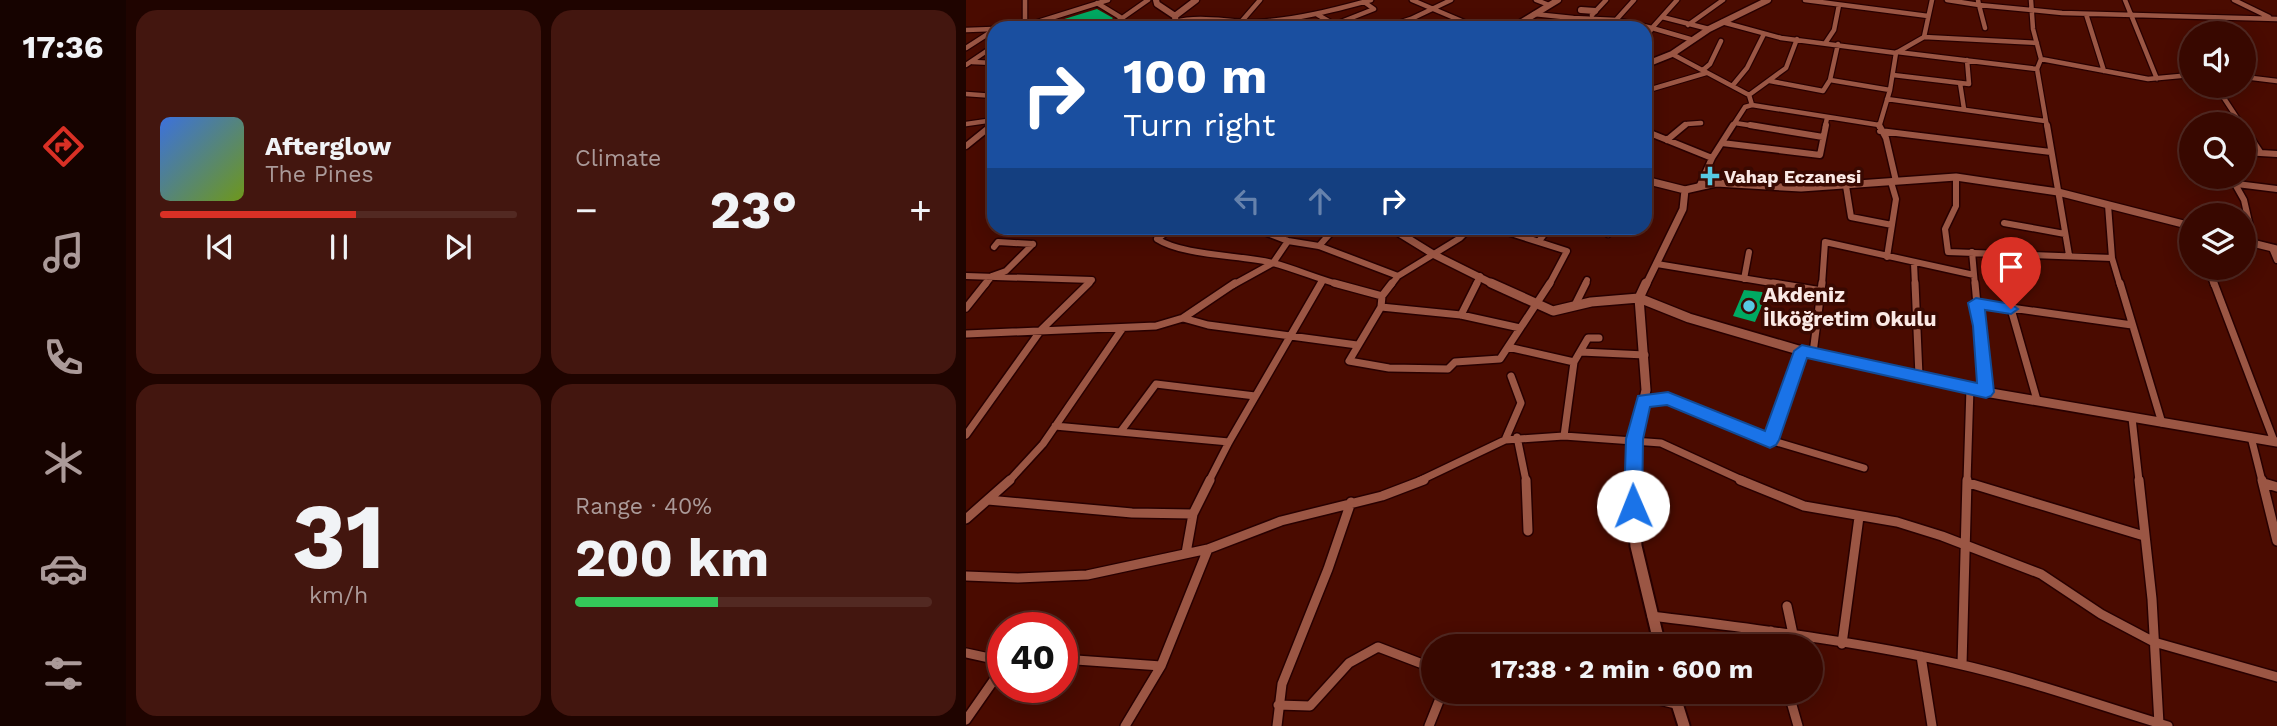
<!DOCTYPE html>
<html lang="en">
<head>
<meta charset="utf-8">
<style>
  :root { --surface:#380800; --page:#43160f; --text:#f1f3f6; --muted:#ab9a99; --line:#522922; --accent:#d93025 }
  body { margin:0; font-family:"Work Sans",sans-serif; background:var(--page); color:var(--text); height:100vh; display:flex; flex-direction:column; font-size:26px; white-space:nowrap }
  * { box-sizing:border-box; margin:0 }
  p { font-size:23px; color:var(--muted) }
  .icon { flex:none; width:38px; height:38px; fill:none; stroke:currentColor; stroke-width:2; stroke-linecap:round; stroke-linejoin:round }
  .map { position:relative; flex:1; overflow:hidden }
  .panel { display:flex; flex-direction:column; gap:10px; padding:10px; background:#1f0400; width:840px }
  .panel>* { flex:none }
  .top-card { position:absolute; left:21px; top:21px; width:665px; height:214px; border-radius:21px; box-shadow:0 4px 18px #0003,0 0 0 2px var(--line); background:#1a4fa0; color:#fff; overflow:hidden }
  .controls { position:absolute; left:1213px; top:21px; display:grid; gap:14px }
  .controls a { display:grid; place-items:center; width:77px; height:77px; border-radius:50%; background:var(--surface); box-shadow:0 4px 18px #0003,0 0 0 2px var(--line); font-size:35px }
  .speed { position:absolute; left:21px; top:612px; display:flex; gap:14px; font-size:35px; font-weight:700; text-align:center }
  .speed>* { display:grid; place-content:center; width:91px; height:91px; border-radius:50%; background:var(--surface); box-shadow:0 4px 18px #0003,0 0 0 2px var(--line); line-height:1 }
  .speed .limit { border:10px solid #d22; background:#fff; color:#111 }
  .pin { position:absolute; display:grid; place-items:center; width:60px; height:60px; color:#fff; margin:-72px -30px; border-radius:50% 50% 50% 0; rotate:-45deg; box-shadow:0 0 7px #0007 }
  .pin .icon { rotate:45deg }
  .me { position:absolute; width:77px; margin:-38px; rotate:359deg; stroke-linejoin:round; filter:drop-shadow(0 0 5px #0008) }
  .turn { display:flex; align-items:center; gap:24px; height:147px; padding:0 21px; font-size:32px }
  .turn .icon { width:91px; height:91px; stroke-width:2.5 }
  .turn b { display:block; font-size:49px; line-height:60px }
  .lanes { display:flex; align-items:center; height:66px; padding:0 21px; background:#0003; justify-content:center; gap:35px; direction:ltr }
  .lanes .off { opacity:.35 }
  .big { font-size:52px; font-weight:700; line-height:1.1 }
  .panel .widget { flex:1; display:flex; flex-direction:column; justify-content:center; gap:10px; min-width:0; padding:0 24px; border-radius:21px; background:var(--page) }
  .panel .dial { align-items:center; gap:0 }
  .dial b { font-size:91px; line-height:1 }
  .song { display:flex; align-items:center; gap:21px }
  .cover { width:84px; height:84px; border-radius:10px; background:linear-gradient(135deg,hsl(220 70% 55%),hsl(80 70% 35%)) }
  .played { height:7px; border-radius:4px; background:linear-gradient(90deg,var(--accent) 55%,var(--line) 55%) }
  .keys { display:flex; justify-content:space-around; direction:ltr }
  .heat { display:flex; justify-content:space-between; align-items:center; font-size:38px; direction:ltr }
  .charge { height:10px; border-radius:5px; background:linear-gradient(90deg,#34c759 40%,var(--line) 0) }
  .panel .tiles { flex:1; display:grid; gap:10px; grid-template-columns:repeat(2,1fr) }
  .trip { position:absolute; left:455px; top:634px; width:402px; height:70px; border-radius:35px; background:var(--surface); box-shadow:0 4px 18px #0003,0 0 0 2px var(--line); font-weight:700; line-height:70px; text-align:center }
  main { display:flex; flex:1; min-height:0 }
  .tab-bar { display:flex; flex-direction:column; width:126px; justify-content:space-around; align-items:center; background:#160300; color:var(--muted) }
  .tab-bar .icon { width:49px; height:49px }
  .tab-bar .active { color:var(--accent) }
  .tab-bar b { font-size:32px; color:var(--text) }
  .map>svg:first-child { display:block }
</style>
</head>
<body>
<main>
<nav class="tab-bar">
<b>17:36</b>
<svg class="icon active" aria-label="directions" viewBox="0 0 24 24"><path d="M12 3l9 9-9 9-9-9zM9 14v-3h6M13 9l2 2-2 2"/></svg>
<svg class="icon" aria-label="music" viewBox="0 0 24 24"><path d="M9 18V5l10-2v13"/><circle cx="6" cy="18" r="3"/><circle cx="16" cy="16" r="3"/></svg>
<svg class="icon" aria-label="phone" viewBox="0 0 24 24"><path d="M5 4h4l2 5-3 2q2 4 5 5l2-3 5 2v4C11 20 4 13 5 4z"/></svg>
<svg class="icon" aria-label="climate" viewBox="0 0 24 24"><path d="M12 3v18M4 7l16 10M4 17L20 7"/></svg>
<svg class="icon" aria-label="car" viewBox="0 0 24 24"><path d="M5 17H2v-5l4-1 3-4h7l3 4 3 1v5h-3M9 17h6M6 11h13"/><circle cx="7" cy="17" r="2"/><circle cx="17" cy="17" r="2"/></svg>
<svg class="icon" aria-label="filters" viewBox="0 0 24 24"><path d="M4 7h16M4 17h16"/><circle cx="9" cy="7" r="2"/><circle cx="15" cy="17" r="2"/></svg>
</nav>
<section class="panel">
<div class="tiles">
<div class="widget">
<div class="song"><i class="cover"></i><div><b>Afterglow</b><p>The Pines</p></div></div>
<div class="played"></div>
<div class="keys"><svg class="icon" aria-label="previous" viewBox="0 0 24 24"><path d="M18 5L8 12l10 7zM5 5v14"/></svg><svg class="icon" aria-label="pause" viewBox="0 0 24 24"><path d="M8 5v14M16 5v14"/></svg><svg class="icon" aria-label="next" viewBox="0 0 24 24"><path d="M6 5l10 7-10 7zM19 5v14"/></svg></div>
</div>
<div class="widget"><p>Climate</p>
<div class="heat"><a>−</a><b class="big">23°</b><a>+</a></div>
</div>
<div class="widget dial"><b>31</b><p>km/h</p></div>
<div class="widget"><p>Range · 40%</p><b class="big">200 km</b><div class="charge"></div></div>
</div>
</section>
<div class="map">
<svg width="1311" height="726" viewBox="0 0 1311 726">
  <rect width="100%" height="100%" fill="#4a0b00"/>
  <!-- building -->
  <path fill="#00a962" d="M131,9l16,9 -10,10h-40l-15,-4z
    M778,290l18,2 4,4 -11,26 -22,-6z"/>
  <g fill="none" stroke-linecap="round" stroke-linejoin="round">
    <!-- minor-far3 casing -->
    <g stroke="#280000" stroke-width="7">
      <path id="minor-far3" d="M446,0l52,22 -7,6
        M570,0l13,5
        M839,0l123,16
        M981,0l32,5 6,23
        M1012,0l1,5 83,8 215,6
        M1065,0l2,29 8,30 -4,10 10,58
        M1159,0l32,79
        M1268,0l35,17
        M131,3l23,14
        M568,14l39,4
        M1120,14l18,57
        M352,15l23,13
        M626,15l14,-15
        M696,17l47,12
        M650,20l18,-20
        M209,22c27,-7 55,1 82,0 39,-2 77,-12 114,-22
        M275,22l19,-22
        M756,22l59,16 115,15
        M370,24l38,-15 -10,-7
        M722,25l35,-25
        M59,26l83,-26
        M63,27l17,1
        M56,28l3,-2v-26
        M142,28l40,-28
        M417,28l28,-9 40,-19
        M598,28l9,-10 43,2 36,8 25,-28
        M0,30l27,-1
        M958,37l113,6
        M679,40l7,-12 38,11
        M860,42l8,-12 5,-25
        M0,48l28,-18
        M931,52l140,17
        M706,54l77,41
        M1075,59l107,20 43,-4
        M6,62l22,1
        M0,65l28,-19
        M737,70l7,-6 11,-23
        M927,75l76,9 -2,-24
        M1278,77l33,4
        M864,80l60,10
        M804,81l53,10 7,-11 8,-36
        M994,83l4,26
        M767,85l14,-17 17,-34
        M1250,86l25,38
        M679,91l61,-18
        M0,94l28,2
        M921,99l158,22
        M786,105l127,20
        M769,123l26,4
        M0,124l28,-4
        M24,127l4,-3
        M717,127l4,-3 14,-1
        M766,127l13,-20 7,-2 -3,-10 37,-27 11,-29
        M859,127l2,-9
        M913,127l11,-37 6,-37 28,-16 8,-37"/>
    </g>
    <!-- minor-far2 casing -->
    <g stroke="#280000" stroke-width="9">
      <path id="minor-far2" d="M784,125l73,12
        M913,125l7,13 10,43
        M1081,125l22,130
        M1278,128l16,24
        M679,131l67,27
        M914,131l171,21
        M701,140l18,-15
        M756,143l98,12 6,-30
        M0,146l26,-21
        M1278,152l33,2
        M990,177v29l-11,23 3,23 164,6
        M1265,177l13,23 10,44
        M1271,184l40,5
        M734,185l12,-27 21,-33
        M880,186l5,31 41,8
        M1142,205l4,53 8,27
        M1038,223l61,11
        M206,228l-15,11c26,17 85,16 116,24 23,6 45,16 68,22
        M288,228l34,13 31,5 79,30
        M529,228l72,23 -18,34
        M642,234l5,-6
        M573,241l10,-13
        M353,246l16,-18
        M28,247l4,-5 35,2
        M1306,248l5,12
        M1006,252l3,33
        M921,257l9,-58 -5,-17
        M948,263l1,22
        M691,264l127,21
        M1242,268l6,17
        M0,276l126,4 -5,5
        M778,279l5,-27
        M19,285l7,-9 14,-5 27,-27
        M267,285l40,-22 15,-22
        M354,285l3,-5
        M425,285l7,-9 62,-38 10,-10
        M510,285l4,-9
        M619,285l2,-5
        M856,285l3,-43 149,33"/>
    </g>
    <!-- minor-far1 casing -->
    <g stroke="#280000" stroke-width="10">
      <path id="minor-far1" d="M368,283l48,13
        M426,283l-10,13 -1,11 -32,54 40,7 59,1 7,-7 45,-3 50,-76
        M807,283l49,8
        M949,283l4,93
        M1009,283l10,109
        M1154,283l42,140
        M1248,283l60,158
        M1010,303l156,22
        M609,305l11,-22
        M415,307l80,8 59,13
        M0,308l20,-25
        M1045,309l26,91
        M495,315l16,-32
        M217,318l25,7 149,20
        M0,334l190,-8 27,-8 52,-35
        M542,347l66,15 -10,74
        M615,352l64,3
        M847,353l9,-70
        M608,362l14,-24h11
        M677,401l25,-3 102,42 32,-89
        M1166,418l7,63
        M89,426l174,16
        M155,431l35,-47 99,12
        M0,435l75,-105 48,-47
        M551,437l9,44
        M1285,437l11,44
        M539,440l16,-37 -10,-27
        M804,440l94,28
        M43,481l34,-37 79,-115
        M243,481l20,-39 92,-159
        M453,481l86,-41 59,-4 97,7 83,38
        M1001,481l3,-93"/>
    </g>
    <!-- minor casing -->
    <g stroke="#280000" stroke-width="12">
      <path id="minor" d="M560,480l2,51
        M774,480l64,26 93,16 45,14 99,38 60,40 53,28 123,35
        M1173,480l13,119 7,125
        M1296,480l15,61
        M1003,483l175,53
        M1298,483l13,4
        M22,500l144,13 61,1
        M0,519l44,-39
        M220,553l7,-39 17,-34
        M0,576l52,2 69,-3 121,-26 73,-28 101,-25 42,-16
        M821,606l6,28
        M686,616c102,13 205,25 306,48 71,16 140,41 210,62
        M805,631l4,15
        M876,644l17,-127
        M0,653l37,8
        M955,656l11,70
        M96,659l99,7
        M996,665l5,-185
        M656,691l54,13
        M822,691l10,35
        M312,705l32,1 39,-43 29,-16 55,21
        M0,720l37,-53
        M159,726l36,-60 47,-117
        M311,726l5,-42 46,-115 23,-67
        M463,726l14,-35"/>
    </g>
    <!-- tertiary-far3 casing -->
    <g stroke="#280000" stroke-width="9">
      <path id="tertiary-far3" d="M190,0l1,4 18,12 1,12
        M615,10l14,1
        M209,16l21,-16
        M546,28l46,-28
        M679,69l7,-7 20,-8 37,-25 59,-29"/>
    </g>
    <!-- tertiary-far2 casing -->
    <g stroke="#280000" stroke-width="10">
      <path id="tertiary-far2" d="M679,180l40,10
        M719,190l31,-7 85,5 155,-11 102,15 133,34
        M425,228l42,26 62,31
        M1278,241l33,8
        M680,285l37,-76 2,-19"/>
    </g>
    <!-- tertiary-far1 casing -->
    <g stroke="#280000" stroke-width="12">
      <path id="tertiary-far1" d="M525,283l62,28 38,-9 48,-4 50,20 113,33 183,41 292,50
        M666,481l3,-42 11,-49 -7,-92 7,-15"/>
    </g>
    <!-- tertiary casing -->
    <g stroke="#280000" stroke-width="15">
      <path id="tertiary" d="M666,480l4,66 24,100
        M707,691l11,35"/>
    </g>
    <!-- minor-far3 -->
    <use href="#minor-far3" stroke="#9b5644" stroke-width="4.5"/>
    <!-- minor-far2 -->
    <use href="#minor-far2" stroke="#9b5644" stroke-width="6"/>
    <!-- minor-far1 -->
    <use href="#minor-far1" stroke="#9b5644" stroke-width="7"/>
    <!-- minor -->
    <use href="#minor" stroke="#9b5644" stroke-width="9"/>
    <!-- tertiary-far3 -->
    <use href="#tertiary-far3" stroke="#9b5644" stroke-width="6"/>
    <!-- tertiary-far2 -->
    <use href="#tertiary-far2" stroke="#9b5644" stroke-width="7"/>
    <!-- tertiary-far1 -->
    <use href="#tertiary-far1" stroke="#9b5644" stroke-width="9"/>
    <!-- tertiary -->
    <use href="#tertiary" stroke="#9b5644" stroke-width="11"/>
  </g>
  <!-- route -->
  <path fill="#1a73e8" stroke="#114b97" stroke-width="2" d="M1010,298l35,6 7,5 -7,5 -26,-4 9,82 -3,4 -5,2 -179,-40 -28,82 -3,5 -6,3 -103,-43 -17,2 -7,32 -1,67 -2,6 -7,3 -6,-3 -3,-6 2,-67 12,-43 30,-4 97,39 29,-80 8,-6 175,38 -4,-57 -5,-23z"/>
  <!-- markers -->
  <g fill="#57c9e3" stroke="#390901" stroke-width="2.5">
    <path d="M740.5 165.5h7v7h7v7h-7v7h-7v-7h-7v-7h7z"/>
    <circle cx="783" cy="306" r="7"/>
  </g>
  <g text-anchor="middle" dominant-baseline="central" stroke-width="7" stroke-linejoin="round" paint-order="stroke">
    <!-- far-poi labels -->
    <g font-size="18" font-weight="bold" fill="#fae9e5" stroke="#390901" text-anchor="start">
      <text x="758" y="176">Vahap Eczanesi</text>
    </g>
    <!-- poi labels -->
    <g font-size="21" font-weight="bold" fill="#fae9e5" stroke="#390901" text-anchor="start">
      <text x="797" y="294">Akdeniz<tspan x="797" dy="24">İlköğretim Okulu</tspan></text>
    </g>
  </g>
</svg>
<div class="controls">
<a><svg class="icon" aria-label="sound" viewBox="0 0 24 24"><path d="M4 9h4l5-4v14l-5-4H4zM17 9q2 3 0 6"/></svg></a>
<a><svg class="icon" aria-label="search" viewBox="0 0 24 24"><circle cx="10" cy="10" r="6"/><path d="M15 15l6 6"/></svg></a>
<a><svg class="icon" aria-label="layers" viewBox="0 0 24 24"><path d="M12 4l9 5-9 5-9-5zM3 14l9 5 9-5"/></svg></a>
</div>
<div class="speed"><div class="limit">40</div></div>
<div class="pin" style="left:1045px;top:309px;background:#d93025"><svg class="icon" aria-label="arrive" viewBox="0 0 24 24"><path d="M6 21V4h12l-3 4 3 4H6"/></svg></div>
<svg class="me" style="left:667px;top:506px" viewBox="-20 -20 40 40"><circle r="19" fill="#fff"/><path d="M0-13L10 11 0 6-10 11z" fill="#1a73e8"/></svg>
<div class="trip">17:38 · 2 min · 600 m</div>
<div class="top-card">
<div class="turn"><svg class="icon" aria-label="right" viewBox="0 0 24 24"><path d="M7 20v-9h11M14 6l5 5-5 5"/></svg><div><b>100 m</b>Turn right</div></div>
<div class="lanes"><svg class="icon off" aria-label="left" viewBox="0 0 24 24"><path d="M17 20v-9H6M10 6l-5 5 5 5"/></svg><svg class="icon off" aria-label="ahead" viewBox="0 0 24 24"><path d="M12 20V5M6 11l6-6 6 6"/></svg><svg class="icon" aria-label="right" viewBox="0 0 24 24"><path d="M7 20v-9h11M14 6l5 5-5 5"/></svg></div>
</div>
</div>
</main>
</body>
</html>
